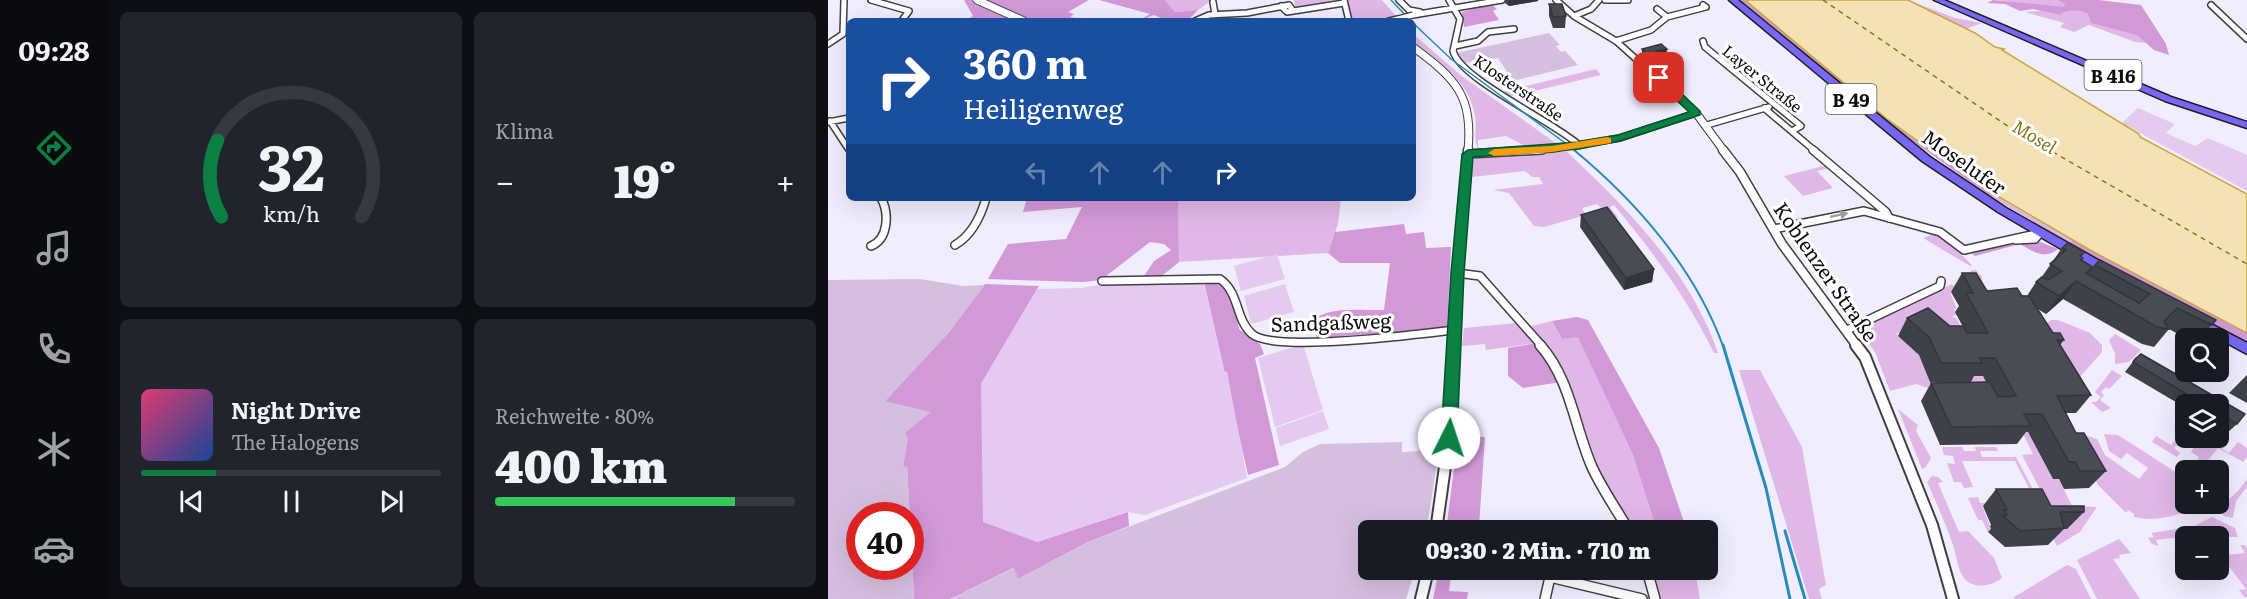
<!DOCTYPE html>
<html lang="de">
<head>
<meta charset="utf-8">
<style>
  :root { --surface:#171b24; --page:#20242c; --text:#f1f3f6; --muted:#9ea1a6; --line:#363941; --accent:#0b8043 }
  body { margin:0; font-family:Literata,serif; background:var(--page); color:var(--text); height:100vh; display:flex; flex-direction:column; font-size:22px; white-space:nowrap }
  * { box-sizing:border-box; margin:0 }
  p { font-size:20px; color:var(--muted) }
  .icon { flex:none; width:33px; height:33px; fill:none; stroke:currentColor; stroke-width:2; stroke-linecap:round; stroke-linejoin:round }
  .map { position:relative; flex:1; overflow:hidden }
  .panel { display:flex; flex-direction:column; gap:12px; padding:12px; background:#0d0f14; width:720px }
  .panel>* { flex:none }
  .banner { position:absolute; left:18px; top:18px; width:570px; height:183px; border-radius:9px; box-shadow:0 6px 24px #0002; background:#1a4fa0; color:#fff; overflow:hidden }
  .buttons { position:absolute; left:1347px; top:328px; display:grid; gap:12px }
  .buttons a { display:grid; place-items:center; width:54px; height:54px; border-radius:9px; background:var(--surface); box-shadow:0 6px 24px #0002; font-size:30px }
  .speed { position:absolute; left:18px; top:502px; display:flex; gap:12px; font-size:30px; font-weight:700; text-align:center }
  .speed>* { display:grid; place-content:center; width:78px; height:78px; border-radius:50%; background:var(--surface); box-shadow:0 6px 24px #0002; line-height:1 }
  .speed .limit { border:9px solid #d22; background:#fff; color:#111 }
  .pin { position:absolute; display:grid; place-items:center; width:51px; height:51px; color:#fff; margin:-26px; border-radius:12px; box-shadow:0 3px 9px #0006 }
  .me { position:absolute; width:66px; margin:-33px; rotate:4deg; stroke-linejoin:round; filter:drop-shadow(0 0 4px #0008) }
  .turn { display:flex; align-items:center; gap:21px; height:126px; padding:0 18px; font-size:27px }
  .turn .icon { width:78px; height:78px; stroke-width:2.5 }
  .turn b { display:block; font-size:42px; line-height:51px }
  .lanes { display:flex; align-items:center; height:57px; padding:0 18px; background:#0003; justify-content:center; gap:30px; direction:ltr }
  .lanes .off { opacity:.35 }
  .big { font-size:45px; font-weight:800; line-height:1.1 }
  .panel .card { flex:1; display:flex; flex-direction:column; justify-content:center; gap:9px; min-width:0; padding:0 21px; border-radius:9px; background:var(--page) }
  .panel .dial { align-items:center; gap:0 }
  .dial svg { height:156px; overflow:visible; fill:none; stroke:var(--line); stroke-width:7; stroke-linecap:round; text-anchor:middle }
  .dial text { fill:var(--text); stroke:none }
  .song { display:flex; align-items:center; gap:18px }
  .cover { width:72px; height:72px; border-radius:9px; background:linear-gradient(135deg,hsl(340 70% 55%),hsl(220 70% 35%)) }
  .played { height:6px; border-radius:3px; background:linear-gradient(90deg,var(--accent) 25%,var(--line) 25%) }
  .keys { display:flex; justify-content:space-around; direction:ltr }
  .heat { display:flex; justify-content:space-between; align-items:center; font-size:33px; direction:ltr }
  .charge { height:9px; border-radius:4px; background:linear-gradient(90deg,#34c759 80%,var(--line) 0) }
  .panel .tiles { flex:1; display:grid; gap:12px; grid-template-columns:repeat(2,1fr) }
  .trip { position:absolute; left:530px; top:520px; width:360px; height:60px; border-radius:9px; background:var(--surface); box-shadow:0 6px 24px #0002; font-weight:800; line-height:60px; text-align:center }
  main { display:flex; flex:1; min-height:0 }
  .tabs { display:flex; flex-direction:column; width:108px; justify-content:space-around; align-items:center; background:#090b0e; color:var(--muted) }
  .tabs .icon { width:42px; height:42px }
  .tabs .current { color:var(--accent) }
  .tabs b { font-size:27px; color:var(--text) }
  .map>svg:first-child { display:block }
</style>
</head>
<body>
<main>
<nav class="tabs">
<b>09:28</b>
<svg class="icon current" aria-label="directions" viewBox="0 0 24 24"><path d="M12 3l9 9-9 9-9-9zM9 14v-3h6M13 9l2 2-2 2"/></svg>
<svg class="icon" aria-label="music" viewBox="0 0 24 24"><path d="M9 18V5l10-2v13"/><circle cx="6" cy="18" r="3"/><circle cx="16" cy="16" r="3"/></svg>
<svg class="icon" aria-label="phone" viewBox="0 0 24 24"><path d="M5 4h4l2 5-3 2q2 4 5 5l2-3 5 2v4C11 20 4 13 5 4z"/></svg>
<svg class="icon" aria-label="climate" viewBox="0 0 24 24"><path d="M12 3v18M4 7l16 10M4 17L20 7"/></svg>
<svg class="icon" aria-label="car" viewBox="0 0 24 24"><path d="M5 17H2v-5l4-1 3-4h7l3 4 3 1v5h-3M9 17h6M6 11h13"/><circle cx="7" cy="17" r="2"/><circle cx="17" cy="17" r="2"/></svg>
</nav>
<section class="panel">
<div class="tiles">
<div class="card dial"><svg viewBox="0 0 100 80">
<path d="M14 69A42 42 0 1 1 86 69"/>
<path d="M14 69A42 42 0 0 1 12 30" stroke="#0b8043"/>
<text x="50" y="56" font-size="32" font-weight="700">32</text>
<text x="50" y="72" font-size="11">km/h</text>
</svg></div>
<div class="card"><p>Klima</p>
<div class="heat"><a>−</a><b class="big">19°</b><a>+</a></div>
</div>
<div class="card">
<div class="song"><i class="cover"></i><div><b>Night Drive</b><p>The Halogens</p></div></div>
<div class="played"></div>
<div class="keys"><svg class="icon" aria-label="previous" viewBox="0 0 24 24"><path d="M18 5L8 12l10 7zM5 5v14"/></svg><svg class="icon" aria-label="pause" viewBox="0 0 24 24"><path d="M8 5v14M16 5v14"/></svg><svg class="icon" aria-label="next" viewBox="0 0 24 24"><path d="M6 5l10 7-10 7zM19 5v14"/></svg></div>
</div>
<div class="card"><p>Reichweite · 80%</p><b class="big">400 km</b><div class="charge"></div></div>
</div>
</section>
<div class="map">
<svg width="1419" height="599" viewBox="0 0 1419 599">
  <rect width="100%" height="100%" fill="#f0edfe"/>
  <!-- green -->
  <path fill="#e0b8e7" d="M337,0h47l-14,10 -23,2z
    M466,0h88l15,17 -19,4h-28l-5,-20 -49,8z
    M1080,0l47,18 27,5 -16,6z
    M1169,0h101l48,13 20,31 -31,-2 -46,-17 -15,7 -14,-5 4,-4 -39,-11 17,-1 16,4 -2,-7z
    M585,34l50,43 97,69 -29,3 -25,-13 -28,4v7l4,3 -4,-1c-5,-10 -1,-22 -3,-33 -6,-36 -36,-54 -62,-75z
    M768,69l5,6 -92,22 -7,-5z
    M736,149c62,58 126,122 154,204h-4c-27,-55 -61,-101 -100,-148l-4,2 8,10 -5,2 -16,-15 -15,4 4,7 -42,12 -10,-1 -25,-33 -16,-3 50,-6 -4,-7h-7l-7,-6 -53,6 1,-16 6,-5z
    M999,165l3,3 -13,3 16,17 -30,8 -19,-20z
    M1166,194l79,46 -4,3 -78,-46z
    M350,198h163l-3,26 -10,29 -149,9z
    M1109,233l5,2 30,30 -2,1 -47,-28z
    M1144,270h4l6,7 -1,15h-31l7,17h-3l3,6 -5,1 5,3 7,14 -44,-9 -24,10 23,21 12,27 29,-22 23,16 20,38 -87,-30 -26,7 -15,-39 -17,-23 94,-45 3,3 -1,-2z
    M1230,320l32,13 12,12v7l-24,27 -32,-55 5,-4z
    M724,321l10,18 16,-3 55,119 24,76h-26l-33,-58 -34,-95 -37,-51z
    M689,323l20,20 -51,7 -1,-6 -23,2 2,-18z
    M1287,334l26,16 -12,12 -14,2v-10l-6,-14z
    M911,370h21l42,77 24,138 -7,4 3,10h-13z
    M1284,370l10,6 -13,13 -3,-2 -5,5 3,3 -4,5 11,8 -9,4 -11,-10h5l5,-5 -6,-5z
    M1070,409l20,16 -2,6 15,27 -6,10 -3,1z
    M1357,429l1,9h19l24,15 9,-11 9,6v9l-4,5 -25,-14 -14,17 -7,-4 2,-4 -8,-5 3,-5 -12,-7 -8,8 6,5 -3,4 -25,-15 4,-6 15,9z
    M1194,432h6l25,47h6l13,27 25,1 -17,25 -23,14 -9,-17 12,-1 -38,-73 11,-1z
    M1246,432l23,7 8,16 34,24 9,-11 -21,-15 -6,6 -12,-8 -5,-17 14,1 67,43 1,26h17c-19,10 -47,19 -69,13v-3l-6,-4 -2,3 -28,-28z
    M1181,444l42,79 -24,-18h-45l10,27h-4l-6,-12h-4l-10,-22 10,-1 2,6 56,-1 -21,-41h-53l11,26 -9,1 -3,-6h-7l-7,-19 8,1 -2,-8 -9,-1 -2,-8h20l2,4h12l-1,-4h21l2,4h-18l2,6h34z
    M1104,476l6,1 5,5 -5,1 21,49 9,-1 26,27 8,20c-10,8 -29,12 -38,0 -7,-9 -8,-25 -12,-36 -7,-20 -16,-40 -25,-60z
    M1419,479v8l-11,14 -3,17 -9,-2 -6,-7 20,-18z
    M1384,517l23,11 3,9h-9l-4,-5 -31,4 -6,-7z
    M1355,528l7,8 -34,4 3,6 -7,-2 -4,-6 6,-1 -3,-4z
    M1291,539l12,14 -12,2 1,3 -7,1 27,40h-43l-20,-39z
    M1412,545h5l2,3v49h-3l-5,-7 7,-1 -27,-36 1,-4 5,6 20,-2z
    M1239,565l9,4 15,30h-76l-1,-2z
    M839,570h28l5,29h-41l-7,-24z"/>
  <!-- forest -->
  <path fill="#d298d8" d="M136,0h125l-21,12 6,2 -4,3 23,4h-128l8,-5z
    M271,0h66l10,12 23,-2 -11,11h-28l4,-2 -9,-4 -16,6 12,-7z
    M912,0h5l19,14 144,121 86,59 -3,3 -102,-73z
    M1165,0l71,7 1,-3 -7,-4h40l43,5 25,39 3,11 -15,-5 -17,-15 -46,-12 -3,-9c-9,-5 -21,-5 -29,1l-26,-6 -13,2 -15,-7 -18,-1z
    M663,4l6,5 -4,2 6,9 -35,7 -2,-15z
    M199,198h151l1,64 -16,13 -19,1 10,-15 17,-11 -7,-6 -14,-2 -49,38 -17,2 -96,-3 20,-35 58,-5 16,-32 -59,5z
    M576,224l2,10 18,-2 2,16 25,-1 -4,81 -130,10 -2,-6 -9,-4c15,-24 53,-17 78,-18l6,-47h-50l-12,-10 7,-21z
    M1207,240l23,9c-14,11 -24,3 -38,-5l-45,12 -3,-2 16,-7z
    M1245,240l164,86 10,7v11l-178,-101z
    M376,282c34,-1 30,20 35,47l21,15 4,10 -9,4 24,107 -31,10z
    M157,284l54,2 -58,98 56,158 91,-30 1,14 -43,17 -68,36 -5,-11 -63,31h-36l-7,-132h-4l4,-29 -22,-37 64,-69z
    M749,317l11,3 71,128 28,83h-30l-24,-76 -55,-118 -16,2 -10,-18z
    M709,343l24,39 -38,6 -15,-12v-28z
    M630,437h27l-6,90 -33,4z
    M611,570h13l-3,21 19,1 -1,7h-34z"/>
  <!-- cemetery -->
  <path fill="#d5bfdf" d="M721,33l11,12 -4,1 5,6 4,-1 13,14 -65,16 -15,-23 -35,5 -7,-10z
    M92,279l43,7 22,-1 -36,47 -64,69 46,11 -26,21 3,5 -5,29 4,-1 3,50h-50v51h50l1,-42 3,74h-86v-319z
    M574,442v10l37,-2 -12,78 -1,3h-58v39h47l-9,29h-456l64,-31 4,11 68,-36 199,-76 18,-15 17,-8z"/>
  <!-- pitch -->
  <path fill="#e4caef" d="M1310,108l37,16 -9,9 29,13 13,-8 39,17v36l-125,-68z
    M449,254l8,25 -44,12 -7,-25z
    M376,282l20,90 3,-1 20,107 -102,37 -18,-3 -90,30 -54,-20 -2,-138 56,-95 44,-1 22,-4z
    M457,284l9,28 -43,12 -7,-28z
    M475,344l20,66 -48,17 -17,-69z
    M495,411l6,18 -49,17 -4,-18z"/>
  <!-- water -->
  <path fill="#f4e2b4" stroke="#c9a63d" stroke-width="1.5" d="M917,0h163l67,33 20,14 9,2 -2,1 137,84 1,3 107,57v139l-157,-83 -106,-62 -97,-69z"/>
  <g fill="none" stroke-linecap="round" stroke-linejoin="round">
    <!-- ferry -->
    <path stroke="#8c7419" stroke-width="1.5" stroke-dasharray="5 4.5" stroke-linecap="butt" d="M995,0l183,125 241,139"/>
    <!-- minor-far2 casing -->
    <g stroke="#404040" stroke-width="8">
      <path id="minor-far2" d="M43,0l38,11 -6,8
        M516,0l5,21
        M571,0l10,10 11,2
        M621,0l11,19 -7,32c8,29 100,70 126,94
        M728,0l18,16 42,25 80,72
        M777,0h23
        M385,2l2,12
        M1383,5l36,34
        M453,6l6,6 57,-9
        M585,15l89,-15
        M746,16l17,-7 8,-9
        M839,17l39,-10 -3,-2
        M367,21l14,-6 38,-2 42,-8 4,6
        M561,21l9,-2
        M788,41l35,-11 16,-13 -10,-8
        M875,41l2,6 96,79 -9,5
        M0,44l15,-10 1,-34
        M627,46l23,-5 10,-9 26,-3
        M936,108l51,43
        M2,121l19,29
        M0,122l21,-4
        M879,125l62,-18
        M689,151l35,-2 68,-11 76,-25"/>
    </g>
    <!-- minor-far1 casing -->
    <g stroke="#404040" stroke-width="10">
      <path id="minor-far1" d="M985,150l73,62 3,6
        M640,154l74,-4
        M946,229l90,-18 76,21 24,18 76,-17
        M1188,240l19,-1 5,-6
        M127,245c17,-10 26,-29 31,-47
        M43,246c18,-7 18,-34 10,-48
        M629,273l23,3 62,70
        M274,281l118,-2c20,14 15,40 32,55 22,19 168,0 202,-4
        M1019,330l93,-44 1,-5"/>
    </g>
    <!-- minor casing -->
    <g stroke="#404040" stroke-width="12">
      <path id="minor" d="M712,345c31,35 34,81 52,122 10,22 25,43 37,64
        M819,570l8,29
        M717,599l5,-22 92,22"/>
    </g>
    <!-- tertiary-far2 casing -->
    <g stroke="#404040" stroke-width="9">
      <path id="tertiary-far2" d="M149,0l47,21
        M585,47c43,32 60,48 55,104
        M868,113l28,38"/>
    </g>
    <!-- tertiary-far1 casing -->
    <g stroke="#404040" stroke-width="11">
      <path id="tertiary-far1" d="M895,150l17,22 42,72 75,102
        M625,346l15,-196"/>
    </g>
    <!-- tertiary casing -->
    <g stroke="#404040" stroke-width="14">
      <path id="tertiary" d="M1028,345l9,12 67,168 21,74
        M608,531l13,-93 5,-93
        M593,599l7,-29"/>
    </g>
    <!-- primary casing -->
    <g stroke="#1e1e1e" stroke-width="3">
      <path id="primary" d="M901,0h9l192,157 76,51 106,60 2,3 -2,3h-8l-106,-62 -76,-51z
        M1106,0h10l227,97 76,25v6l-82,-27z
        M1368,316l51,27v11l-55,-30 -2,-3 2,-3z"/>
    </g>
    <!-- minor-far2 -->
    <use href="#minor-far2" stroke="#fff" stroke-width="5"/>
    <!-- minor-far1 -->
    <use href="#minor-far1" stroke="#fff" stroke-width="7"/>
    <!-- minor -->
    <use href="#minor" stroke="#fff" stroke-width="9"/>
    <!-- tertiary-far2 -->
    <use href="#tertiary-far2" stroke="#fff" stroke-width="7"/>
    <!-- tertiary-far1 -->
    <use href="#tertiary-far1" stroke="#fff" stroke-width="8"/>
    <!-- tertiary -->
    <use href="#tertiary" stroke="#fff" stroke-width="10"/>
    <!-- primary -->
    <use href="#primary" fill="#7768f4" fill-rule="evenodd"/>
    <!-- rail-far2 -->
    <path stroke="#298cb8" stroke-width="1.5" d="M563,0l20,21
      M585,23l38,36 125,92"/>
    <!-- rail-far1 -->
    <path stroke="#298cb8" stroke-width="2" d="M746,150c63,52 121,119 149,196"/>
    <!-- rail -->
    <path stroke="#298cb8" stroke-width="3" d="M895,345l43,143 24,111
      M957,531l20,68"/>
    <!-- minor-bridge casing -->
    <g stroke="#404040" stroke-width="8" stroke-linecap="butt">
      <path id="minor-bridge" d="M570,19l15,-4"/>
    </g>
    <!-- minor-bridge -->
    <use href="#minor-bridge" stroke="#fff" stroke-width="5"/>
  </g>
  <!-- wall -->
  <path fill="#3f4149" d="M677,0h33v1l-29,5 -4,-3z
    M721,4l17,12 -1,12h-12l-4,-12z
    M814,49l24,9 -7,1 -1,3 -9,2 -7,-7z
    M753,215l73,54 -2,13 -28,8 -44,-63z
    M1234,248l23,4 -4,5v3l12,7 7,-7 116,60 -17,19h-12l-18,-10 -15,18 -12,-3 -79,-45 -17,15 -10,-6 17,25 11,7 -4,5 31,50 -15,18h-10l10,20 30,38 -17,17 -25,1 -5,-10h-6l-25,-47h-2l-9,12 -77,1 -19,-44 10,-18 55,-1 -3,-6h-9l-3,6h-41l-11,-27 -21,-19 9,-18 43,8 13,1 -8,-15 4,-6 -8,-14 11,-19 25,18 40,5 9,-14 5,-4z
    M1313,354l104,60 -8,10 -10,9 -9,-5v-23h-32v3l-61,-36 10,-13z
    M1419,375v28l-18,-10z
    M1168,489l55,17 33,6 -17,17h-3l-16,16 -43,2 -17,-15 3,-3 -1,-3 1,-1 -8,-19z"/>
  <!-- shaded-wall -->
  <path fill="#33353c" d="M681,0h29v1l-29,5z
    M839,49l-1,9 -7,1 -1,3 -9,2 1,-8 6,-5z
    M826,269l-2,13 -28,8 2,-12z
    M1248,281l-13,18 -17,15 13,-18z"/>
  <!-- building -->
  <path fill="#494c55" stroke="#33353c" stroke-width="1.5" d="M721,4h13l4,12 -13,1z
    M833,44l6,5 -11,2 3,3 -9,2 -8,-7z
    M779,207l47,62 -28,9 -45,-63z
    M1240,243l17,9 -5,4 3,2 -2,2 12,7 -7,6 53,30 11,-9 -55,-29 5,-5 116,60 -4,5 -35,-17 -13,13 5,8 -12,-2 -81,-46 -17,15 -23,-14 6,-5 6,3 14,-9 -12,-7 16,-14 -4,-2z
    M1134,273h14l11,18 30,-3 5,8h7l24,37h7l4,7h-7l34,55 -34,1 19,37h8l22,38h-26l-5,-9h-6l-27,-48h-18l7,12 -80,1 -20,-44 59,-1 8,15 18,-1 -21,-38h-15l2,5h-41l-12,-26 -22,-19 21,-10 22,18h13l4,7h21l-22,-40h7z
    M1313,354l104,60 -8,10 -19,-11v-8h-13l-72,-43 2,-3z
    M1168,489h46l9,17h33v6h-24l4,16 -44,3 -18,-16h5l-3,-5h3z"/>
  <!-- one-way arrows -->
  <defs><path id="oneway-solid" d="M-6-.8H1V-3.2L6.5 0L1 3.2V.8H-6Z" transform="scale(1.5)"/></defs>
  <use fill="#9e9e9e" href="#oneway-solid" transform="translate(1011 215) rotate(-12)"/>
  <!-- route -->
  <path fill="#0b8043" stroke="#07532c" stroke-width="1.5" d="M827,75h7l38,36v4l-80,26 -41,8 -106,8 -9,116 -7,165 -3,5h-11l-2,-5 10,-165 11,-119 6,-4 111,-8 39,-7 71,-23 -34,-32z"/>
  <!-- slow -->
  <path fill="#f59e0b" d="M779,137l4,1v5l-59,9 -58,4 -6,-3 6,-4 58,-3z"/>
  <g text-anchor="middle" dominant-baseline="central" stroke-width="6" stroke-linejoin="round" paint-order="stroke">
    <!-- far-street labels -->
    <g font-size="16" fill="#0d0d0d" stroke="#fff">
      <text transform="translate(935 78) rotate(39)">Layer Straße</text>
      <text transform="translate(691 87) rotate(34)">Klosterstraße</text>
    </g>
    <!-- shield labels -->
    <g fill="#fff" stroke="#565656" stroke-width="1.5">
      <rect x="1256.5" y="60" width="57" height="30" rx="4.5"/>
      <rect x="997.5" y="84" width="51" height="30" rx="4.5"/>
    </g>
    <g font-size="18" font-weight="bold" fill="#0d0d0d">
      <text x="1285" y="75">B 416</text>
      <text x="1023" y="99">B 49</text>
    </g>
    <!-- far-water labels -->
    <g font-size="18" font-style="italic" fill="#8c7419" stroke="#fff">
      <text transform="translate(1207 136) rotate(31)">Mosel</text>
    </g>
    <!-- street labels -->
    <g font-size="20" fill="#0d0d0d" stroke="#fff">
      <text transform="translate(1137 161) rotate(35)">Moselufer</text>
      <text transform="translate(999 271) rotate(55)">Koblenzer Straße</text>
      <text transform="translate(503 321) rotate(-2)">Sandgaßweg</text>
    </g>
  </g>
</svg>
<div class="buttons">
<a><svg class="icon" aria-label="search" viewBox="0 0 24 24"><circle cx="10" cy="10" r="6"/><path d="M15 15l6 6"/></svg></a>
<a><svg class="icon" aria-label="layers" viewBox="0 0 24 24"><path d="M12 4l9 5-9 5-9-5zM3 14l9 5 9-5"/></svg></a>
<a>+</a>
<a>−</a>
</div>
<div class="speed"><div class="limit">40</div></div>
<div class="pin" style="left:831px;top:78px;background:#d93025"><svg class="icon" aria-label="arrive" viewBox="0 0 24 24"><path d="M6 21V4h12l-3 4 3 4H6"/></svg></div>
<svg class="me" style="left:621px;top:438px" viewBox="-20 -20 40 40"><circle r="19" fill="#fff"/><path d="M0-13L10 11 0 6-10 11z" fill="#0b8043"/></svg>
<div class="trip">09:30 · 2 Min. · 710 m</div>
<div class="banner">
<div class="turn"><svg class="icon" aria-label="right" viewBox="0 0 24 24"><path d="M7 20v-9h11M14 6l5 5-5 5"/></svg><div><b>360 m</b>Heiligenweg</div></div>
<div class="lanes"><svg class="icon off" aria-label="left" viewBox="0 0 24 24"><path d="M17 20v-9H6M10 6l-5 5 5 5"/></svg><svg class="icon off" aria-label="ahead" viewBox="0 0 24 24"><path d="M12 20V5M6 11l6-6 6 6"/></svg><svg class="icon off" aria-label="ahead" viewBox="0 0 24 24"><path d="M12 20V5M6 11l6-6 6 6"/></svg><svg class="icon" aria-label="right" viewBox="0 0 24 24"><path d="M7 20v-9h11M14 6l5 5-5 5"/></svg></div>
</div>
</div>
</main>
</body>
</html>
